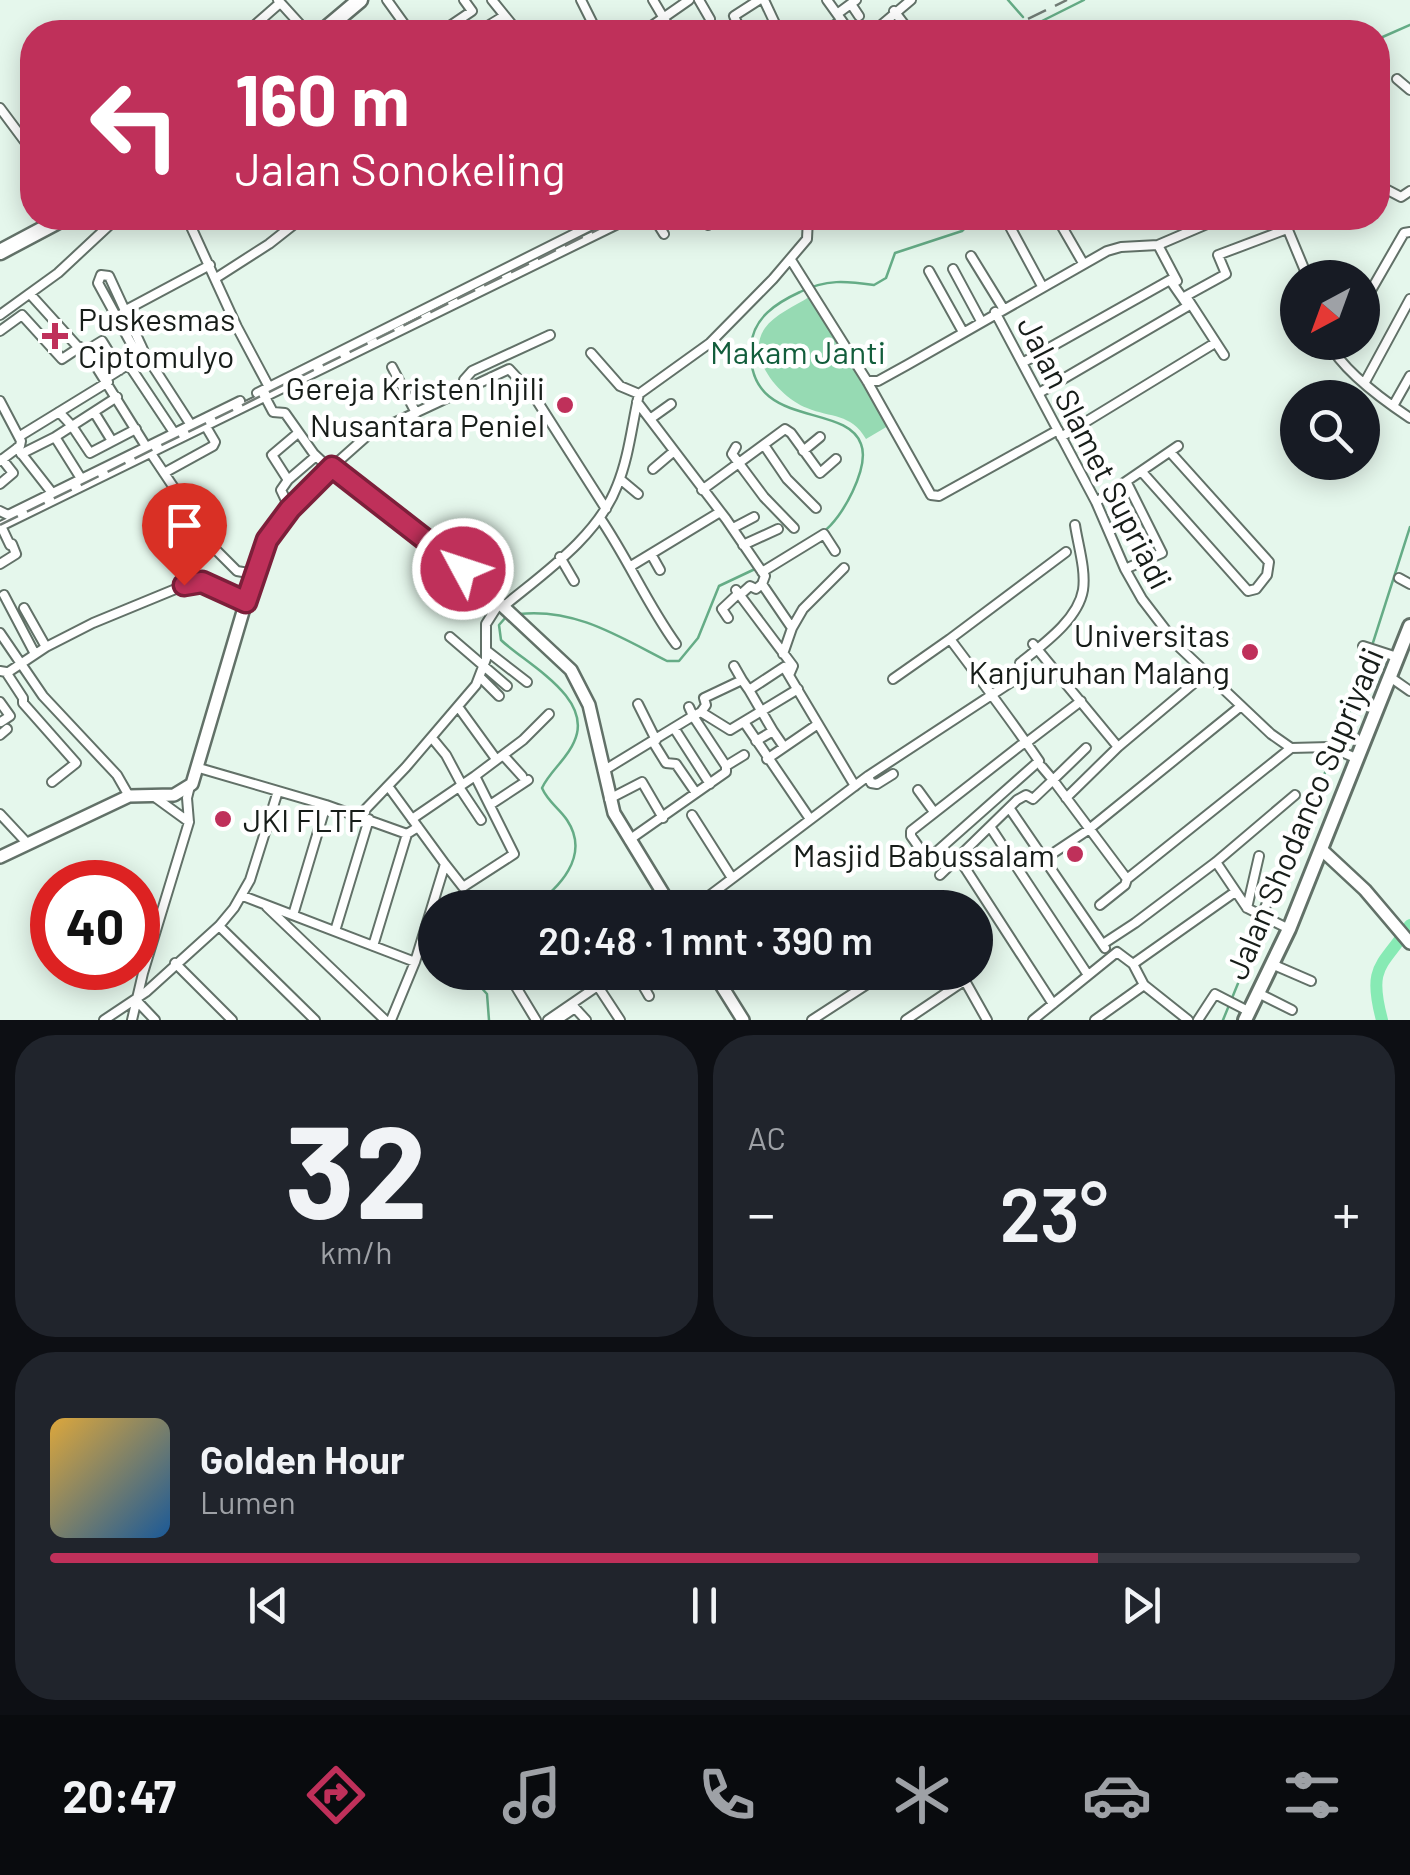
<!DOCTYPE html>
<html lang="id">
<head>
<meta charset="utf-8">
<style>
  :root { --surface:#171b24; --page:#20242c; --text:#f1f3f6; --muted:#9ea1a6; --line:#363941; --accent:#bf305a }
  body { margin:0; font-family:Barlow,sans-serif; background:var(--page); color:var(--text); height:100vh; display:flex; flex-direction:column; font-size:38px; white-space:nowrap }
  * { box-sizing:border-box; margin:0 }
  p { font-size:32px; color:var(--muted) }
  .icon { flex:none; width:55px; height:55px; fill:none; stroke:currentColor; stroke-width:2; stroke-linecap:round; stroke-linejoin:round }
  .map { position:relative; height:1020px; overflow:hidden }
  .details { display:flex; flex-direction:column; gap:15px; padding:15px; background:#0d0f14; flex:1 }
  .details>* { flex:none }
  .top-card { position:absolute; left:20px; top:20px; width:1370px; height:210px; border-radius:40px; box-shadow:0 5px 25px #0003; background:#bf305a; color:#fff; overflow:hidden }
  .needle { width:65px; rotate:221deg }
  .fabs { position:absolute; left:1280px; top:260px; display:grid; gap:20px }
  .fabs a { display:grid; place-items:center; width:100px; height:100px; border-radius:50%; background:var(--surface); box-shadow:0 5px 25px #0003; font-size:50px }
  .speed { position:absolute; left:30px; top:860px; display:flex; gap:20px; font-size:50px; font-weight:700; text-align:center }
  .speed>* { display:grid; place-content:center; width:130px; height:130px; border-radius:50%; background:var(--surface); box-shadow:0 5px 25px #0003; line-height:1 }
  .speed .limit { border:15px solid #d22; background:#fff; color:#111 }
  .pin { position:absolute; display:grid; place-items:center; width:85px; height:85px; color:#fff; margin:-102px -42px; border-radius:50% 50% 50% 0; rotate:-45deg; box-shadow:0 0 10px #0007 }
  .pin .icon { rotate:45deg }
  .me { position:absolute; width:110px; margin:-55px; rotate:310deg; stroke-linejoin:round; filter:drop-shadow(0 0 8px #0008) }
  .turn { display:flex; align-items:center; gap:35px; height:210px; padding:0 50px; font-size:45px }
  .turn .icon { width:130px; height:130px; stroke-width:2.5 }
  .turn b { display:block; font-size:70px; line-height:85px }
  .big { font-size:75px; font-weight:600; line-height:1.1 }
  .details .card { flex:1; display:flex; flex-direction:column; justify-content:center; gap:15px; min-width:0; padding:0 35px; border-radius:40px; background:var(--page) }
  .details .dial { align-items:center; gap:0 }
  .dial b { font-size:130px; line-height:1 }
  .song { display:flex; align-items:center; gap:30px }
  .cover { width:120px; height:120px; border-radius:15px; background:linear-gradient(135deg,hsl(40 70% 55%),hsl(210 70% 35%)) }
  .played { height:10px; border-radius:5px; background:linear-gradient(90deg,var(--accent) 80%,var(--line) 80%) }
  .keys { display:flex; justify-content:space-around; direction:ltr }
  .heat { display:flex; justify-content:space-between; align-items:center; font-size:55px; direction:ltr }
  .details .tiles { flex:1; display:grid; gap:15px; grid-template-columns:1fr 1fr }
  .card:last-child { grid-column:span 2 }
  .trip { position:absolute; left:418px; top:890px; width:575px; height:100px; border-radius:50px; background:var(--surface); box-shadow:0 5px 25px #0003; font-weight:600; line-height:100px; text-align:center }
  .tabs { display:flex; height:160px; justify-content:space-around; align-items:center; background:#090b0e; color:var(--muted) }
  .tabs .icon { width:70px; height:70px }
  .tabs .selected { color:var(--accent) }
  .tabs b { font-size:45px; color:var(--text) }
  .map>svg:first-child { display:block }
</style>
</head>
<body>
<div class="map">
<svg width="1410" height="1020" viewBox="0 0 1410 1020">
  <rect width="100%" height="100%" fill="#e5f7ec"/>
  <!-- green -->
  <path fill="#96dab3" d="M809,297l79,129 -22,13c-15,-26 -35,-21 -59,-31 -26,-10 -63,-51 -42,-80 9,-13 30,-22 44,-31z"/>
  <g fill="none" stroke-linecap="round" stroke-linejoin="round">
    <!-- stream -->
    <path stroke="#65ac86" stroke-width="2.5" d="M1008,0l15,17
      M1027,23l5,3 52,-26
      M340,32l11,-9
      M1378,39l32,-14
      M823,532c19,-13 47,-65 38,-88 -15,-43 -116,-13 -110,-98 2,-28 25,-43 49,-54 26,-13 46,-11 74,-7l12,-7 9,-25 67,-22 13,-13
      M519,614c56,-6 99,22 148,47h12l19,-23 21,-52 36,-17
      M506,617l-7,8 2,15c25,24 94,58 73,102 -7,17 -24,29 -32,46 6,14 17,20 25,32 24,36 -8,69 -37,88
      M1336,746l18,-44 56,-175
      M1283,870l50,-116
      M467,972l20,22 2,26
      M1223,1020l41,-100"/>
    <!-- river -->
    <path stroke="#87eab4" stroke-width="12" d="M1382,1020c-15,-56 1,-53 28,-95"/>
    <!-- street casing -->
    <g stroke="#627168" stroke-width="12">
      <path id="street" d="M278,0l29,32
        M387,0l23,32
        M492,0l26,32
        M581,0l16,32
        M653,0l19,32
        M699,0l11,19
        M764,0l15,32
        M827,0l23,32
        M851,4l8,12
        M894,11l16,21
        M837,14l19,-14
        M247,32l33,-29
        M441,32l31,-21 -8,-11
        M478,32l26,-16
        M643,32l46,-32
        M741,32l-7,-16 25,-16
        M824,32l17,-11
        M873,32l38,-32
        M28,78l4,5
        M1397,79l13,11
        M0,108l32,43
        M1378,185l23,12 9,-6
        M187,218l50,109 32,60
        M654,218l10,16
        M704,218l4,7
        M1010,218l-1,7 33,61
        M1057,218l26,45
        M1283,218l25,60
        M1158,245l19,36
        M971,256l32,52
        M791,260l76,121 64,114 8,1 119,-66
        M953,269l28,52
        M929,271l34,61
        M216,278l53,-34 33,-26
        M30,294l67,74 50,80
        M1186,296l40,-22 -8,-19 69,-26
        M1189,301l35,54
        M1362,306l42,-73 6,-1
        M124,311l86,-46
        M995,312l101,190 29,67 17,30 36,47 93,88 20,14 39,-1 28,12
        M0,315l58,-42 59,-55
        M0,331l22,-16 40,44 18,-12
        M1328,342c15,29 55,58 82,76
        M84,352l18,-11 18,29
        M591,353l29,33 19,8
        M139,358l-41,-75 3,-8 8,1 36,78
        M1024,362l146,-82 18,26 -149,87
        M129,365l46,69
        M392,367l24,46
        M105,379l40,-25 46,71
        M867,381h11l29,-16 200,-114 14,-4 37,-2 63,-27
        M1365,382l45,-83
        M465,390l-1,-10 8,-9 78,-36
        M257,393l349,-175
        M264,395l9,17 12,1 29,41 16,15
        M117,397l-45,29 18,27 46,-24
        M0,401l21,40 -1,5 -20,15
        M637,402l89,117 39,57 -3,8 30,44
        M1393,406l17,-30
        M59,412l13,14 -17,11 27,43
        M94,412l18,29
        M650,419l21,-15
        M298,433l-26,22 16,25 28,-24
        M20,436l88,-54
        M1061,437l154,-94
        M764,445l23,34 29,29
        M736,447l-4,7 32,43 30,31
        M17,448l36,46
        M803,451l17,-14
        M150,452l65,97 22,22 17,3
        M21,454l34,-17
        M332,467l36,-32 141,-66 25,27 72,113
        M653,469l20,-17
        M1142,472l106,119 8,-2 11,-14 2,-13 -99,-110
        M164,473l49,-27 2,-4 -10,-17
        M620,479l18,15
        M288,480l-7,10 9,19
        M0,484l13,-11 -11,-14
        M702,490l83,-61 6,4 29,40 16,-14
        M1096,502l82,-56
        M0,511l8,4 232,-114
        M600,518c28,41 47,86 76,126
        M733,528l21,-11
        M10,545l-9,-19 629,-308
        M743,545l35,-16
        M1066,552l-116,87c30,40 61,81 89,122l-105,93 -9,2 -14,-20v-5l110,-86 5,-2 55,-42
        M651,554l9,16
        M560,557l14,24
        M0,564l16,-10 -4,-10
        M631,566l89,-54
        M1125,569l37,-16 -35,-70
        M762,572l62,-38 11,17
        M1399,578l11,6
        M736,590l57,76 -3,7
        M4,595l31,59
        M740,595l10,-9 6,3 6,-5
        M504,606c40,-33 94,-70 113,-120 12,-29 15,-62 22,-92l71,-51 63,-64 34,-40 1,-21
        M24,608l22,39
        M728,618l-6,-9 17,-16
        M0,633l43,63 74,79 12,21
        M450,637l57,49
        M1033,644l85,103
        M1363,646l34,11
        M487,651l40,31
        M783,654l9,-26 11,-19 41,-41
        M1020,663c22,-18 58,-43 63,-73 3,-20 -5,-45 -8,-65
        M734,666l8,14
        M0,671l6,1 17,26v5l53,60 -24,19
        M7,673l39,-26 47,-24 102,-42 21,6 31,15
        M480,677l19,19
        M1390,677l20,14
        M893,679l57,-40
        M0,702l10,14 -9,6
        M638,704l18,36
        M459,708l37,51
        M701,712l5,-7 -2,-7 38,-18 7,10
        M744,722l66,97
        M674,728l36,56
        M773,731l-24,-41 35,-23 71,119
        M0,735l7,-6
        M432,738l14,17 16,30
        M756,741l17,-10 11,16
        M653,742l13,21 10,1 20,29
        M1086,748l-33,32 74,99 164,-131
        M503,755l19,21
        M767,759l51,-35
        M726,766l18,-11
        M199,768l127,37 81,29 11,-7
        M603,771l90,-55 -4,-9
        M868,776l3,7 6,1 16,-10
        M388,786l57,78 -30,98 -24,58
        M459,787l22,33
        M918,790l16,22
        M156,798l33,24
        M1066,798l52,-51 88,-74
        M609,799l33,-17 21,36
        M490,805l38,-25
        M1010,809l95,139
        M0,814l28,30
        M360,815l46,-48 70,-82 10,-26v-35l14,-22
        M692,815l40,63
        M412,819l63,-43
        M991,828l97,147
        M629,840l97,-68v-6l-33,-50 8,-4 29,18 68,-41
        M958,857l95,147
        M1046,858l42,-28 153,-124
        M1216,862l31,46 42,21
        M445,864l18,23 51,-33 -39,-78 48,-36 26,-26
        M940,875l77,-75 9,-5 7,4 20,-19 -11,-13
        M243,896l172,66
        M1100,905l25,-20 2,-6
        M267,907l118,113
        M693,908l175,-132 151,-99
        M1247,908l12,-52
        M293,915l33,-110
        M1261,917l20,-47
        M219,926l96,94
        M335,931l34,-112
        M1103,944l32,-21 81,-61 79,-67
        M373,946l34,-112
        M175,963l57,57
        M1133,964l102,-72
        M1274,965l37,16
        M507,972l29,48
        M635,972l14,24
        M960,972l27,48
        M515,985l20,-13
        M597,985l23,35
        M1258,993l34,17
        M136,1000l19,20
        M104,1020l42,-28 73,-66 15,-18 16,-28 28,-89
        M132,1020l11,-47 46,-151 -2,-24 3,-12
        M548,1020l70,-48
        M557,1020l18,-12 11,12
        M812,1020l74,-48
        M906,1020l58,-39
        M1033,1020l84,-68 16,12 11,21 44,35
        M1095,1020l49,-35
        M1198,1020l17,-26 35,18"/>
    </g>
    <!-- secondary casing -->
    <g stroke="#627168" stroke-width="16">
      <path id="secondary" d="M1322,850l43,40 45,53
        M0,857l129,-61 45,-1 18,-11 68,-230 30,-45 42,-42 131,102 108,101 18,35 25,108 58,95
        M713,972l30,48"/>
    </g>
    <!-- primary casing -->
    <g stroke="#627168" stroke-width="18">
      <path id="primary" d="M1245,1020l44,-91 121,-303"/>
    </g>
    <!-- highway casing -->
    <g stroke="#627168" stroke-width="19">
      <path id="highway" d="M322,32l38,-32
        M0,252l64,-34"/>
    </g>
    <!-- street -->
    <use href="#street" stroke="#fff" stroke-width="8"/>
    <!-- secondary -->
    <use href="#secondary" stroke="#fff" stroke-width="11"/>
    <!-- primary -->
    <use href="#primary" stroke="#fff" stroke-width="12"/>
    <!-- highway -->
    <use href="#highway" stroke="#fff" stroke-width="14"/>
    <!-- rail -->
    <path stroke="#717c75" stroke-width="2.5" stroke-dasharray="20 10" stroke-linecap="butt" d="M1001,32l66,-32
      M0,525l621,-307"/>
  </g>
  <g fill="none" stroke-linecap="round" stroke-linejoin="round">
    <!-- route casing -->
    <g stroke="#7c1f3a" stroke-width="25">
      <path id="route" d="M184,585l18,-3 44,20 21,-62 23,-31 42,-42 131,102"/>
    </g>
    <!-- route -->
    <use href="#route" stroke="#bf305a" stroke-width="18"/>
  </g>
  <!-- markers -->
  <g fill="#bf305a" stroke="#fff" stroke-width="4">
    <path d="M50 321h10v10h10v10h-10v10h-10v-10h-10v-10h10z"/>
    <circle cx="565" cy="405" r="10"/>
    <circle cx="1250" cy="652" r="10"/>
    <circle cx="223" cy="819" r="10"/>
    <circle cx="1075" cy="854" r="10"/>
  </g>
  <g text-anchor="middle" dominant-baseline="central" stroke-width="9" stroke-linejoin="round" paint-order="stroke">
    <!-- poi labels -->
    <g font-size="32" fill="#171d19" stroke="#fff" text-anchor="end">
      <text x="78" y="318" text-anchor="start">Puskesmas<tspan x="78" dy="37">Ciptomulyo</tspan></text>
      <text x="545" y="387">Gereja Kristen Injili<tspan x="545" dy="37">Nusantara Peniel</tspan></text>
      <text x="1230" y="634">Universitas<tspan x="1230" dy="37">Kanjuruhan Malang</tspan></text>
      <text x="243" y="819" text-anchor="start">JKI FLTF</text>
      <text x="1055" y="854">Masjid Babussalam</text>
    </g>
    <!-- park labels -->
    <g font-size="32" fill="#125d3b" stroke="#fff">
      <text x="798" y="351">Makam Janti</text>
    </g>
    <!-- street labels -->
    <g font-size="32" fill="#171d19" stroke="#fff">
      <text transform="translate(1096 452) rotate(63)">Jalan Slamet Supriadi</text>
      <text transform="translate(1303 813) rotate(-67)">Jalan Shodanco Supriyadi</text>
    </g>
  </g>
</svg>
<div class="fabs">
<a><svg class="needle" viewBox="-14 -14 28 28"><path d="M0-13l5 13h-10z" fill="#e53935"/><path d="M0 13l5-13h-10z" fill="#9ea1a6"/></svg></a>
<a><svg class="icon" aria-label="search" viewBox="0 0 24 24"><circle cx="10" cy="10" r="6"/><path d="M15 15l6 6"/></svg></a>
</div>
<div class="speed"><div class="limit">40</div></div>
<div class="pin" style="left:184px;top:585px;background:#d93025"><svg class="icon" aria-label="arrive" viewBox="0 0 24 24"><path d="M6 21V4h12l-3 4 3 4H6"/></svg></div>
<svg class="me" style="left:463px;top:569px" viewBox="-20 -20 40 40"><circle r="17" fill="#bf305a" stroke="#fff" stroke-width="3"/><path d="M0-11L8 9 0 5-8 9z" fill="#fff"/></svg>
<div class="trip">20:48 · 1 mnt · 390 m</div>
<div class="top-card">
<div class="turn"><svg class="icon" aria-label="left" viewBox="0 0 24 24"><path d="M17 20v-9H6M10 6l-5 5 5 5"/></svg><div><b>160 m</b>Jalan Sonokeling</div></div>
</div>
</div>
<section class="details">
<div class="tiles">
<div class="card dial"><b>32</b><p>km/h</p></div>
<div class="card"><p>AC</p>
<div class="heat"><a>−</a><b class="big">23°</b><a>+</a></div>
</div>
<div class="card">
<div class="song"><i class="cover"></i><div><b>Golden Hour</b><p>Lumen</p></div></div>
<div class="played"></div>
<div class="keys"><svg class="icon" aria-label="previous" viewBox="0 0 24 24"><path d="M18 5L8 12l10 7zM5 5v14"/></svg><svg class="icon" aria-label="pause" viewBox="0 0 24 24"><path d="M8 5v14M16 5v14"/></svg><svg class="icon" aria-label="next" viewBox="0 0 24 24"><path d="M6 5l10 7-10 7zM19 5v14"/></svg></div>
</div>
</div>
</section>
<nav class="tabs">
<b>20:47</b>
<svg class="icon selected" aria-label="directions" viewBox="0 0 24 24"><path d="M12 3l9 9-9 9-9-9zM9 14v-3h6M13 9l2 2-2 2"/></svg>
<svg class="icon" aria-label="music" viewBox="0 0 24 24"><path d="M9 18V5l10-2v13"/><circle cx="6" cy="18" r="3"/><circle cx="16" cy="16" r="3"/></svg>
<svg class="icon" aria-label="phone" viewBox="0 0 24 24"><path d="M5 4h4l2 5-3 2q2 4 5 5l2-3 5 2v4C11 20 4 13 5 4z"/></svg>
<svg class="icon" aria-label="climate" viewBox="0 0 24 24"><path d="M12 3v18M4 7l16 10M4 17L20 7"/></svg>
<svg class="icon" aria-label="car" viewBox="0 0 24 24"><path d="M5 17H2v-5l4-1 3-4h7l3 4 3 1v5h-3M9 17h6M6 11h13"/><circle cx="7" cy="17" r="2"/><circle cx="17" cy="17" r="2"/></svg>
<svg class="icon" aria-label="filters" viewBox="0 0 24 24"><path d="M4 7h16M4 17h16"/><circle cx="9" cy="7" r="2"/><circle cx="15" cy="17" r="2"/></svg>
</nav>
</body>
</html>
